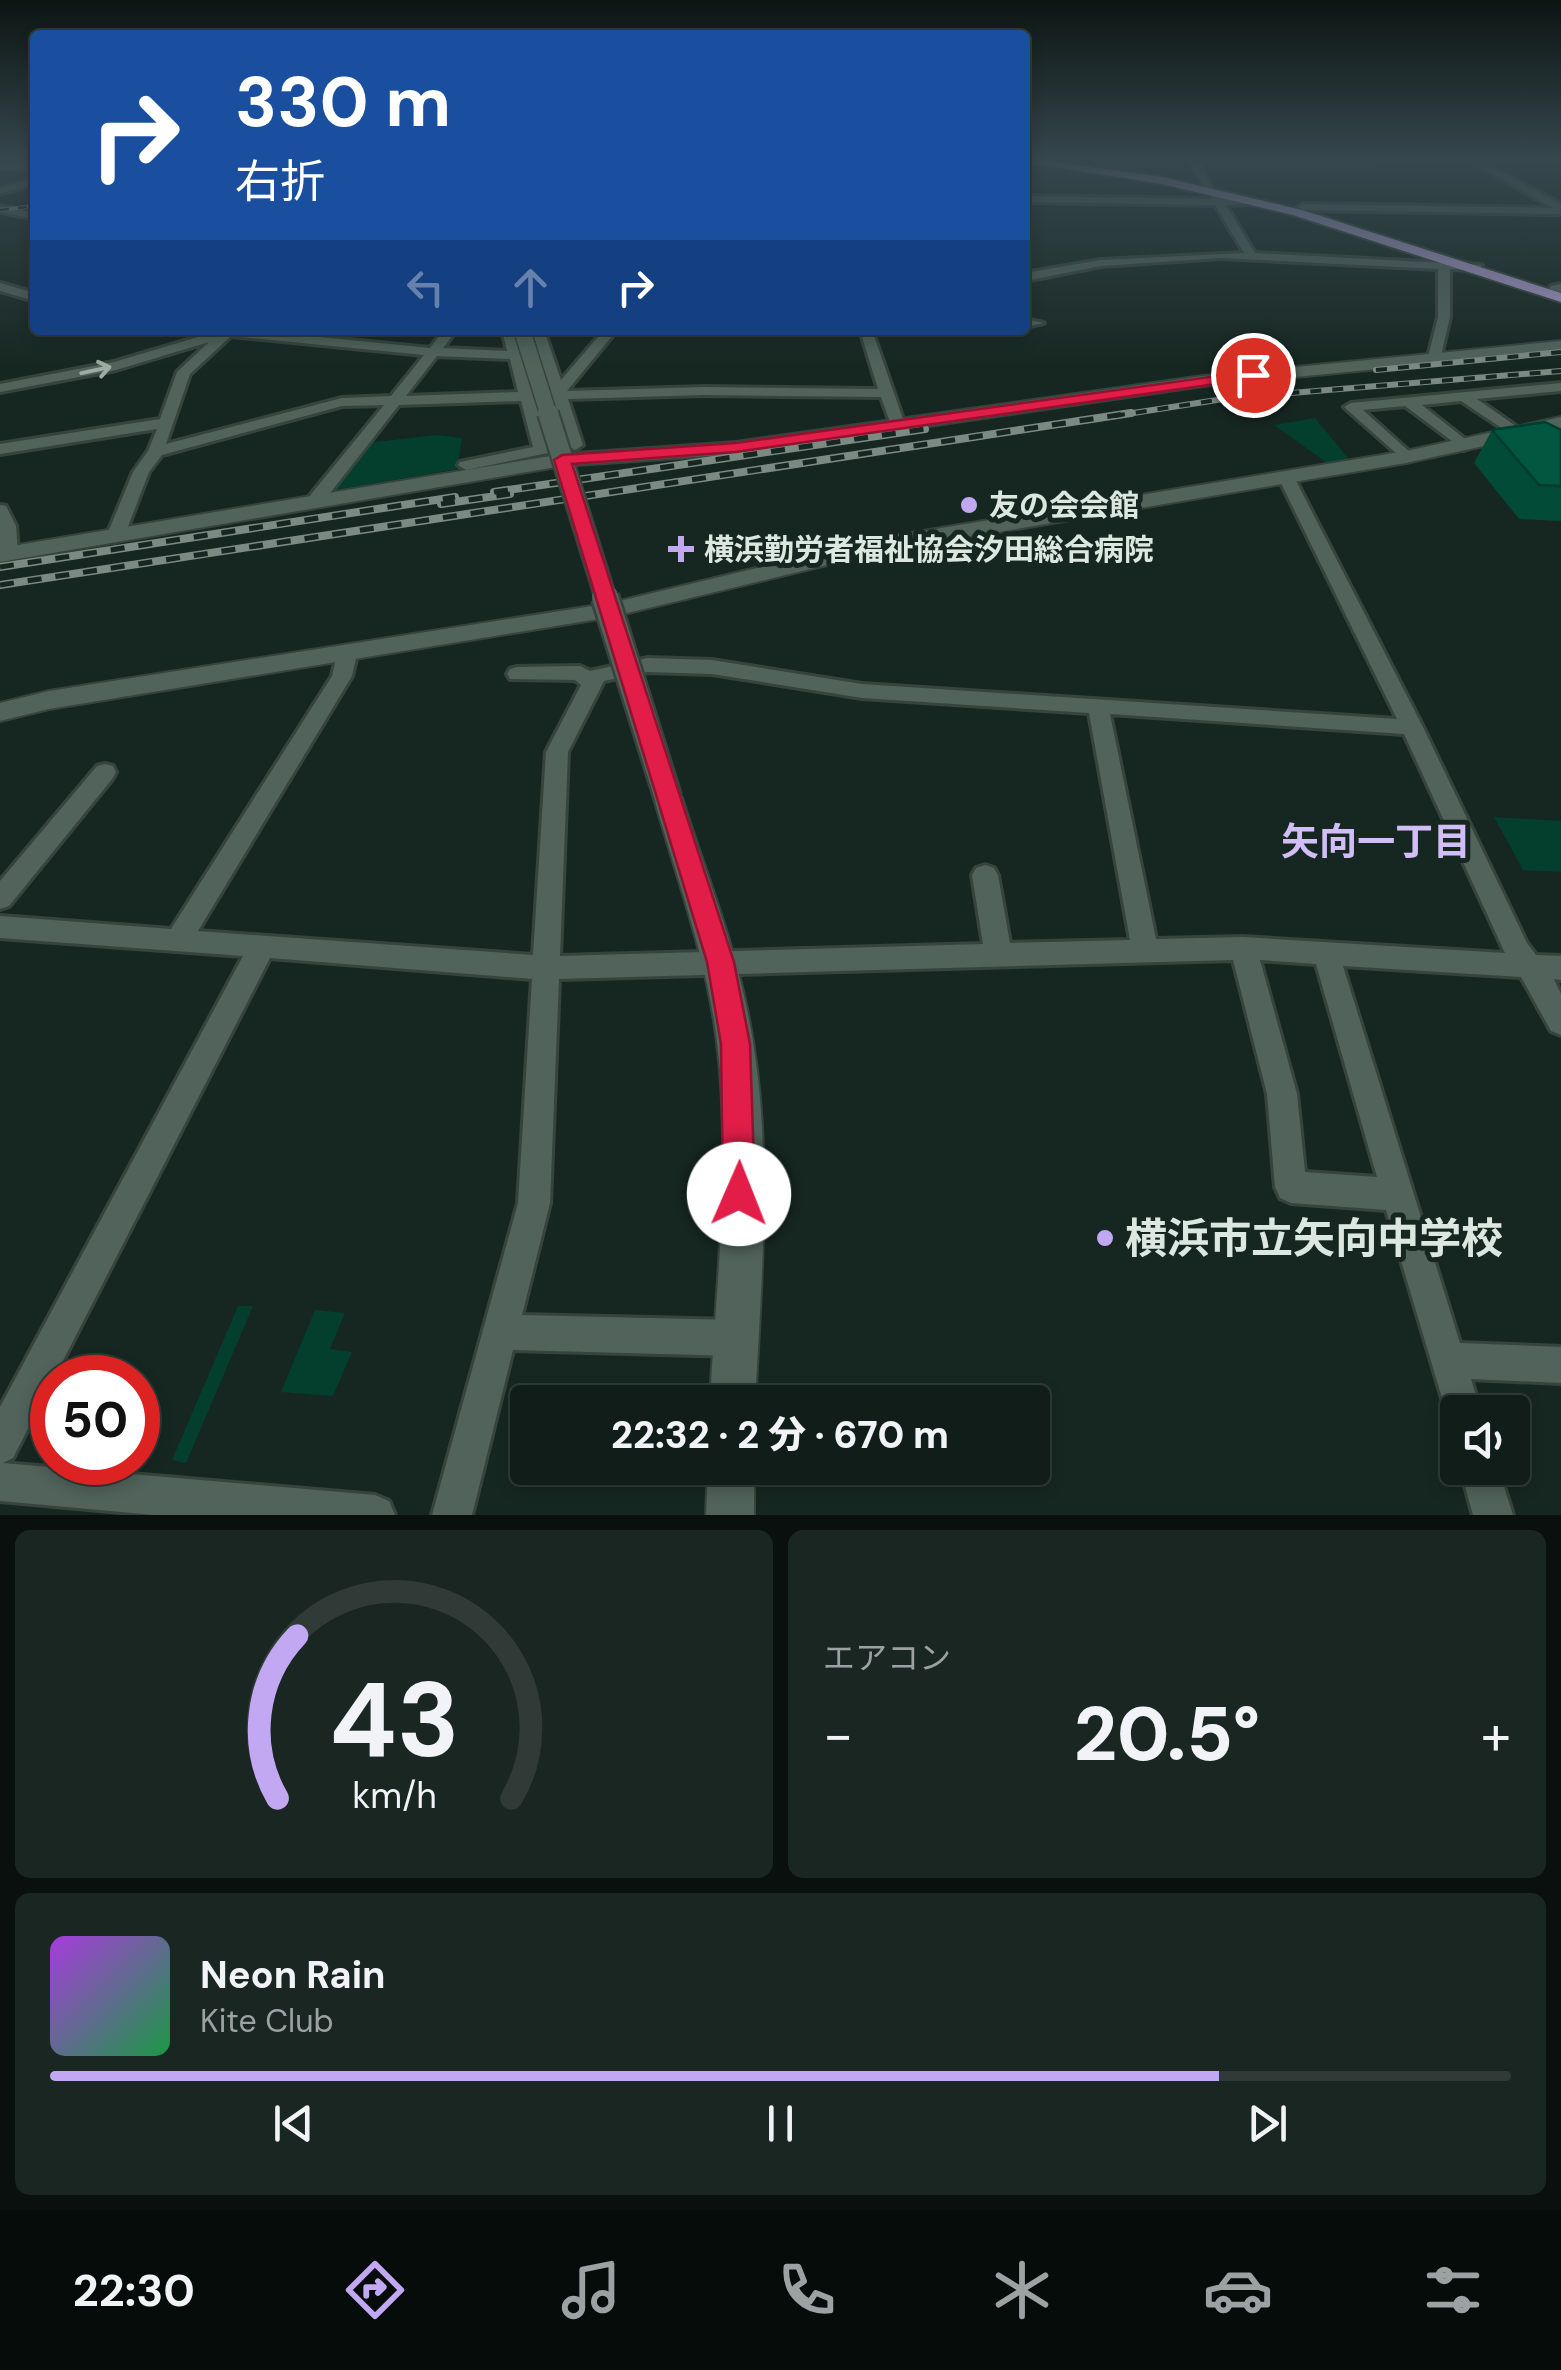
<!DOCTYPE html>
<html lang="ja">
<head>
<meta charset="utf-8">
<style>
  :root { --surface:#101d19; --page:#192622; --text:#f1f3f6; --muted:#9ca2a2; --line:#303b38; --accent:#c2a8f2 }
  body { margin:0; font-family:"DM Sans","Noto Sans JP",sans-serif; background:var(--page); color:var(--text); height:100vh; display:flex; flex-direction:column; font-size:38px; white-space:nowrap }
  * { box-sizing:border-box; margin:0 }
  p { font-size:32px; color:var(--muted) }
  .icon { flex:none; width:55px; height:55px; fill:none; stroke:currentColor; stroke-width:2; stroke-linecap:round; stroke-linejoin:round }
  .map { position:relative; height:1515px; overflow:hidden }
  .details { display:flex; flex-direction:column; gap:15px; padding:15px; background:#09100e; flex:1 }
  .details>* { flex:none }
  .top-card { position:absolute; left:30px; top:30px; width:1000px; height:305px; border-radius:10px; box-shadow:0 5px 15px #0003,0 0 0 2px var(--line); background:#1a4fa0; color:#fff; overflow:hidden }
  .controls { position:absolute; left:1440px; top:1395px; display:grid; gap:20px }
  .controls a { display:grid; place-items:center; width:90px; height:90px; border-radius:10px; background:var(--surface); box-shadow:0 5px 15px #0003,0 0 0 2px var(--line); font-size:50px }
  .speed { position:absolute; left:30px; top:1355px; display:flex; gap:20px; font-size:50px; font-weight:700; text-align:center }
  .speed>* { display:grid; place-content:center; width:130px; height:130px; border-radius:50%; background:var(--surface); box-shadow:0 5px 15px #0003,0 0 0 2px var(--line); line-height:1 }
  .speed .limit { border:15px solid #d22; background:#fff; color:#111 }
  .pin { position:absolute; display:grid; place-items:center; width:85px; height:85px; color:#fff; margin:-42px; border:5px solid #fff; border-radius:50%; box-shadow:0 2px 10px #0007 }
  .me { position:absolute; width:110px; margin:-55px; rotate:1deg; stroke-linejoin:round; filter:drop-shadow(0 0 8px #0008) }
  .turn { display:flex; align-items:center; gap:35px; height:210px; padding:0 40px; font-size:45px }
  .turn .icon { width:130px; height:130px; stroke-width:2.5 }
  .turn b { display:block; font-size:70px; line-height:85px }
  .lanes { display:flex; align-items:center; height:95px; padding:0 40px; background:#0003; justify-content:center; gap:50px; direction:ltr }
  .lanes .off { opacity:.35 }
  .big { font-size:75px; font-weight:800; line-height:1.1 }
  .details .widget { flex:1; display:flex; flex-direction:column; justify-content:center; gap:15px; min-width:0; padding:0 35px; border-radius:15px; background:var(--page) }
  .details .dial { align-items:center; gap:0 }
  .dial svg { height:260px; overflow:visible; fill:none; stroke:var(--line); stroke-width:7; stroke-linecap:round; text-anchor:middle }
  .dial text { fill:var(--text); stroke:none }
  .song { display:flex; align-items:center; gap:30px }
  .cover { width:120px; height:120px; border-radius:15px; background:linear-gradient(135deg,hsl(280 70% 55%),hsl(140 70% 35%)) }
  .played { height:10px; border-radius:5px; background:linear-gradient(90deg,var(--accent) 80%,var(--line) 80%) }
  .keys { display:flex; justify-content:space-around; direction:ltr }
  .heat { display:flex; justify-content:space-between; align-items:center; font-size:55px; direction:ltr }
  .details .tiles { flex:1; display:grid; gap:15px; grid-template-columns:1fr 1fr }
  .widget:last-child { grid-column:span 2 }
  .trip { position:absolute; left:510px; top:1385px; width:540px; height:100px; border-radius:10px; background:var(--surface); box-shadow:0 5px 15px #0003,0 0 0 2px var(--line); font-weight:800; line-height:100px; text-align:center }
  .dock { display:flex; height:160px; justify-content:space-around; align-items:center; background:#060c0a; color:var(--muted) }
  .dock .icon { width:70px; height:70px }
  .dock .active { color:var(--accent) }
  .dock b { font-size:45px; color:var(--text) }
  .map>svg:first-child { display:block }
</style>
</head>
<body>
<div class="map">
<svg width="1561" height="1515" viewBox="0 0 1561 1515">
  <rect width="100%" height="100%" fill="#162721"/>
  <!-- green -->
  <path fill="#043e2d" d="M1315,418l34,41 -22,4 -53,-38z
    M437,435l25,3 -5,31 -128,22 37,-48z
    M1494,817l67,4v51l-38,-2z
    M238,1306h15l-67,157 -14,-3z
    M315,1310l30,3 -15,36 22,3 -19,44 -52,-4z"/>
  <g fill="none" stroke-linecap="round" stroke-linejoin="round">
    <!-- minor casing -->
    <g stroke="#36443e" stroke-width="6">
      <path id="minor" d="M1464,158h11l86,46v10l-258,-4 -5,-3 5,-3 250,4z
        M35,178v6l-35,10v-6z
        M1213,190l9,9 47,4 -43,2 29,48 227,12 -4,5 -28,-1v48l-10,43 -12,-3 10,-40v-48l-217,-11 -120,8 -76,15v-8l76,-13 143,-7 -29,-48 -190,-3v-6l187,3 -4,-6z
        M0,206l35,7v6l-35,-7z
        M0,283l35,10v8l-35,-10z
        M1561,284v8l-12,-3 2,-3z
        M1025,319l19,4 -19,4z
        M202,330h46l182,18 14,-18h13l-14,18 64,3 -5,-21h12l7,22 18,1 -7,-23h12l17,50 43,-50h13l-50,61 137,-4 174,2 -18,-59h12l33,95 -13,3 -11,-31 -177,-2 -136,4 15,46 -8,5 -8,-5 -14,-45h-18l15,50 -2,3 -82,17 -8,-5 2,-3 73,-15 -12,-46 -122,4 -79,101h-12v-8l76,-93 -42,1 -180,49 -13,17 -25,65 -9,5 -9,-5 27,-65 15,-21 9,-22 -157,25v-10l160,-25 17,-47 32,-30 -93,28 -116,22v-8l114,-22 94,-28zM231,336l193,19 -33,41 -49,2 -176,46 24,-70zM437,356l73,3 8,33 -112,4zM523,360l18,1 10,30 -18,1z
        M1561,383v8l-84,8 46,32v6l-5,2 -57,-38 -39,4 47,37v6l-5,2 -59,-44 -42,4 49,44 2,3 -8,5 -62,-55 7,-4z
        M1286,472l8,5 129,250 104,216 9,12 25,1v24l-7,-1 7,15v41l-10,-4 -30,-54 -178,-11 117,377 101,4v36l-90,-4 10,33h-23v16l-8,-3 -64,-215 -95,-7 -11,-5 -5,-11 -8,-93 -34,-134 -674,19 -9,224 -28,112 213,5 13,5 5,13 -5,13 -13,5 -222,-6 -41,165h-40l86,-312 14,-224 -262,-21 -257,500 -10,5 372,32 14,6 6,14h-241l-154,-14v-94l243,-451 -243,-18v-22l171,13 161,-253 5,-22 10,-6 10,6 -5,22 -154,255 335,24 13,-203 35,-67 -6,-5 -65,-1 -3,-5 3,-5 7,-2 63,-1 10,5 58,-13 64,2 150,24 535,35 -119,-242zM648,672l64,2 150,24 227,15 41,227 -120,3 -12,-68 -4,-7 -9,-3 -9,3 -4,7 11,69 -423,12 8,-204 36,-71zM1110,714l294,20 101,219 -262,-16 -87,2zM1260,960l56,4 61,213 -72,-5 -8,-78z
        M0,505l6,1 10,20 2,27 -9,5 -9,-5z
        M105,764l8,2 3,6 -3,6 -104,128 -9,3v-28l97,-115z
        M1460,1468h38l15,47h-40z"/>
    </g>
    <!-- tertiary casing -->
    <g stroke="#36443e" stroke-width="4">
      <path id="tertiary" d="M1187,158h10l18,35h-8z
        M1378,158h183v5l-178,-2z
        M0,162l35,4v6l-35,-4z
        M1561,341v10l-358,35 -467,68 -174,12 -562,96v-14l562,-94 174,-12 467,-66z
        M1561,417v12l-155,34 -525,89 -270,65 -562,92 -49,12v-18l49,-12 562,-88 270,-65 525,-87z"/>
    </g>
    <!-- secondary casing -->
    <g stroke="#36443e" stroke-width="4">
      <path id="secondary" d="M668,787l10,4 4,7c22,70 50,139 65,211 27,127 15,264 8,393h-45c6,-119 22,-240 7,-360 -10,-83 -40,-163 -63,-244l4,-7z
        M708,1468h46v47h-48z"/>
    </g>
    <!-- trunk casing -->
    <g stroke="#36443e" stroke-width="4">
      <path id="trunk" d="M1025,158l137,19 140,33 259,83v9l-268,-87 -131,-31 -137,-22z"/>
    </g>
    <!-- minor -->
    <use href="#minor" fill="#51635b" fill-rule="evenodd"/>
    <!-- tertiary -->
    <use href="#tertiary" fill="#51635b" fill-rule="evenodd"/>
    <!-- secondary -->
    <use href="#secondary" fill="#51635b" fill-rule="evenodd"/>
    <!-- trunk -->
    <use href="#trunk" fill="#a496c8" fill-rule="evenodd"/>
    <!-- rail-far2 casing -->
    <g stroke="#7c8a84" stroke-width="4">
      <path id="rail-far2" d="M0,210l35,-4"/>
    </g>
    <!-- rail-far1 casing -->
    <g stroke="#7c8a84" stroke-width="6">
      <path id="rail-far1" d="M1376,370l185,-18
        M1114,416l116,-18 331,-27"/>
    </g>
    <!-- rail casing -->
    <g stroke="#7c8a84" stroke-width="8">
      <path id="rail" d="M494,492l431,-63
        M441,504l69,-10
        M0,567l455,-70
        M0,585l1131,-172"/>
    </g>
    <!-- rail-far2 -->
    <use href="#rail-far2" stroke="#162721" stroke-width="2.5" stroke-dasharray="9" stroke-linecap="butt"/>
    <!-- rail-far1 -->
    <use href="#rail-far1" stroke="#162721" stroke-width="4" stroke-dasharray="11" stroke-linecap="butt"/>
    <!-- rail -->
    <use href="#rail" stroke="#162721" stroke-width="5" stroke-dasharray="14" stroke-linecap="butt"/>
    <!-- secondary-bridge-far2 casing -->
    <g stroke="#36443e" stroke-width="19" stroke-linecap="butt">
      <path id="secondary-bridge-far2" d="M522,330l27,86"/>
    </g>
    <!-- secondary-bridge-far1 casing -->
    <g stroke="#36443e" stroke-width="24" stroke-linecap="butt">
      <path id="secondary-bridge-far1" d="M548,413l58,186"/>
    </g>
    <!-- secondary-bridge casing -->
    <g stroke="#36443e" stroke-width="31" stroke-linecap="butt">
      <path id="secondary-bridge" d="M605,597l63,201"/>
    </g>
    <!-- secondary-bridge-far2 -->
    <use href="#secondary-bridge-far2" stroke="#51635b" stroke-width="16"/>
    <!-- secondary-bridge-far1 -->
    <use href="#secondary-bridge-far1" stroke="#51635b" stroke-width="20"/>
    <!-- secondary-bridge -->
    <use href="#secondary-bridge" stroke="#51635b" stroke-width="26"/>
  </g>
  <!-- wall -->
  <path fill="#014b37" d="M1492,430h69v91l-42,-2 -45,-56z"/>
  <!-- building -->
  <path fill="#015740" stroke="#013d2d" stroke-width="2.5" d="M1545,422l16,8v56l-22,-1 -47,-55z"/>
  <!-- one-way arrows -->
  <defs><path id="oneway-shaft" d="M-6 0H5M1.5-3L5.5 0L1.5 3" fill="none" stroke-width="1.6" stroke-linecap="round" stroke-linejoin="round" transform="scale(2.5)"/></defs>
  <use stroke="#9daca5" href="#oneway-shaft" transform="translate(96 370) rotate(-12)"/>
  <!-- sky -->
  <linearGradient id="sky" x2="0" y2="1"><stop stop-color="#0c1512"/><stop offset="0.43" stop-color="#36474e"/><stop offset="1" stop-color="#36474e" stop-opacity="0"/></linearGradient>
  <rect width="1561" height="370" fill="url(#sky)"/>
  <!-- route -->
  <path fill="#e11d48" stroke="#92132f" stroke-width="2.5" d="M1253,371l7,4 -2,3 -522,74 -164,12 162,498 16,82 5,150 -4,11 -12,5 -12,-5 -4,-11 -2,-150 -14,-82 -153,-502 8,-5 174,-12z"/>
  <!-- markers -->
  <g fill="#c2a8f2" stroke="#162721" stroke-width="4">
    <circle cx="969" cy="505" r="10"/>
    <path d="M676 534h10v10h10v10h-10v10h-10v-10h-10v-10h10z"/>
    <circle cx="1105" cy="1238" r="10"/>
  </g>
  <g text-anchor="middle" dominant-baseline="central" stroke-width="10" stroke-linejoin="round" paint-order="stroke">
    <!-- far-poi labels -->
    <g font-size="30" font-weight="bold" fill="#dce7e2" stroke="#162721" text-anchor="start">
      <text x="989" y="505">友の会会館</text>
      <text x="704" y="549">横浜勤労者福祉協会汐田総合病院</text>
    </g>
    <!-- neighbourhood labels -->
    <g font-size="38" font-weight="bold" fill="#d1bef6" stroke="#162721">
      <text x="1376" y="842">矢向一丁目</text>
    </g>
    <!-- near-poi labels -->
    <g font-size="42" font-weight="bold" fill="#dce7e2" stroke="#162721" text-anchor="start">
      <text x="1125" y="1238">横浜市立矢向中学校</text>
    </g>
  </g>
</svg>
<div class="controls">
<a><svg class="icon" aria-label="sound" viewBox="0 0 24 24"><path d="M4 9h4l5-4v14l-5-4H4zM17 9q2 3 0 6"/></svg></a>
</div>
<div class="speed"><div class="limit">50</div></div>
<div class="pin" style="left:1253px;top:375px;background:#d93025"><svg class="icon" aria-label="arrive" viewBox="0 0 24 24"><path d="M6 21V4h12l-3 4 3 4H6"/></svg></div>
<svg class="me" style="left:739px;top:1194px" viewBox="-20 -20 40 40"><circle r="19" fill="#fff"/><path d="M0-13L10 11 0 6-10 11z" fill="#e11d48"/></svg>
<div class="trip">22:32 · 2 分 · 670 m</div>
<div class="top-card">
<div class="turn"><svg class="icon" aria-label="right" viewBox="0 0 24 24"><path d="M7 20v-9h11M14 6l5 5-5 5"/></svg><div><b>330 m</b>右折</div></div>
<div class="lanes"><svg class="icon off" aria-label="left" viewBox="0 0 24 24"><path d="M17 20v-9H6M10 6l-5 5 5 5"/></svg><svg class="icon off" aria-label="ahead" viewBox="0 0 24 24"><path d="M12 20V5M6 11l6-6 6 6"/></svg><svg class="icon" aria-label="right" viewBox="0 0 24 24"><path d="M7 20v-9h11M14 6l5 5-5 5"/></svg></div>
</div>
</div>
<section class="details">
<div class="tiles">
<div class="widget dial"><svg viewBox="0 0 100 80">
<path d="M14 69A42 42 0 1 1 86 69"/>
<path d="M14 69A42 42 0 0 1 20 19" stroke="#c2a8f2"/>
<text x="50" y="56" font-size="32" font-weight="700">43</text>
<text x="50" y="72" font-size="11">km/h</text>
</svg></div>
<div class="widget"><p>エアコン</p>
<div class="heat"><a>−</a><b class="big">20.5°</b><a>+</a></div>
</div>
<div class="widget">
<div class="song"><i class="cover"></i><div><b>Neon Rain</b><p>Kite Club</p></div></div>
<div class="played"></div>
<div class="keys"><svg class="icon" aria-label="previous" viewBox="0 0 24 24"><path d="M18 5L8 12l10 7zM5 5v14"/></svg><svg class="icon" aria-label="pause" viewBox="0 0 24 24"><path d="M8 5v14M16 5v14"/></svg><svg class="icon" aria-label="next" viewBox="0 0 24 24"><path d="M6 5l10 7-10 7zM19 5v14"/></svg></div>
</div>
</div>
</section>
<nav class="dock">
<b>22:30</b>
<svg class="icon active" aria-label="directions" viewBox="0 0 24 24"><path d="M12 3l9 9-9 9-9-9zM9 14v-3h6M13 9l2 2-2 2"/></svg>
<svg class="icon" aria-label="music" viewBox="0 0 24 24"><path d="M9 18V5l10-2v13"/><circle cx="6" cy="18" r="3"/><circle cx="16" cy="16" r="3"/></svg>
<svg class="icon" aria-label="phone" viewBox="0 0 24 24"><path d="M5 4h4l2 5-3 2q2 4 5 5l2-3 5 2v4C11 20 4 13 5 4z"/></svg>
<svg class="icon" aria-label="climate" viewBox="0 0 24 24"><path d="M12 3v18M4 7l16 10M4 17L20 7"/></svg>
<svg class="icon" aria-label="car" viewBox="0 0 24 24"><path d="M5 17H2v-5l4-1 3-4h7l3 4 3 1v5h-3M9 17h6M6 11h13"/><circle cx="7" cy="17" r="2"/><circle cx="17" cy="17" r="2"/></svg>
<svg class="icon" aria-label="filters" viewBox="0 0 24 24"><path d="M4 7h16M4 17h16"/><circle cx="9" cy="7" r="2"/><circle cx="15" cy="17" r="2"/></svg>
</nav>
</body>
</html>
